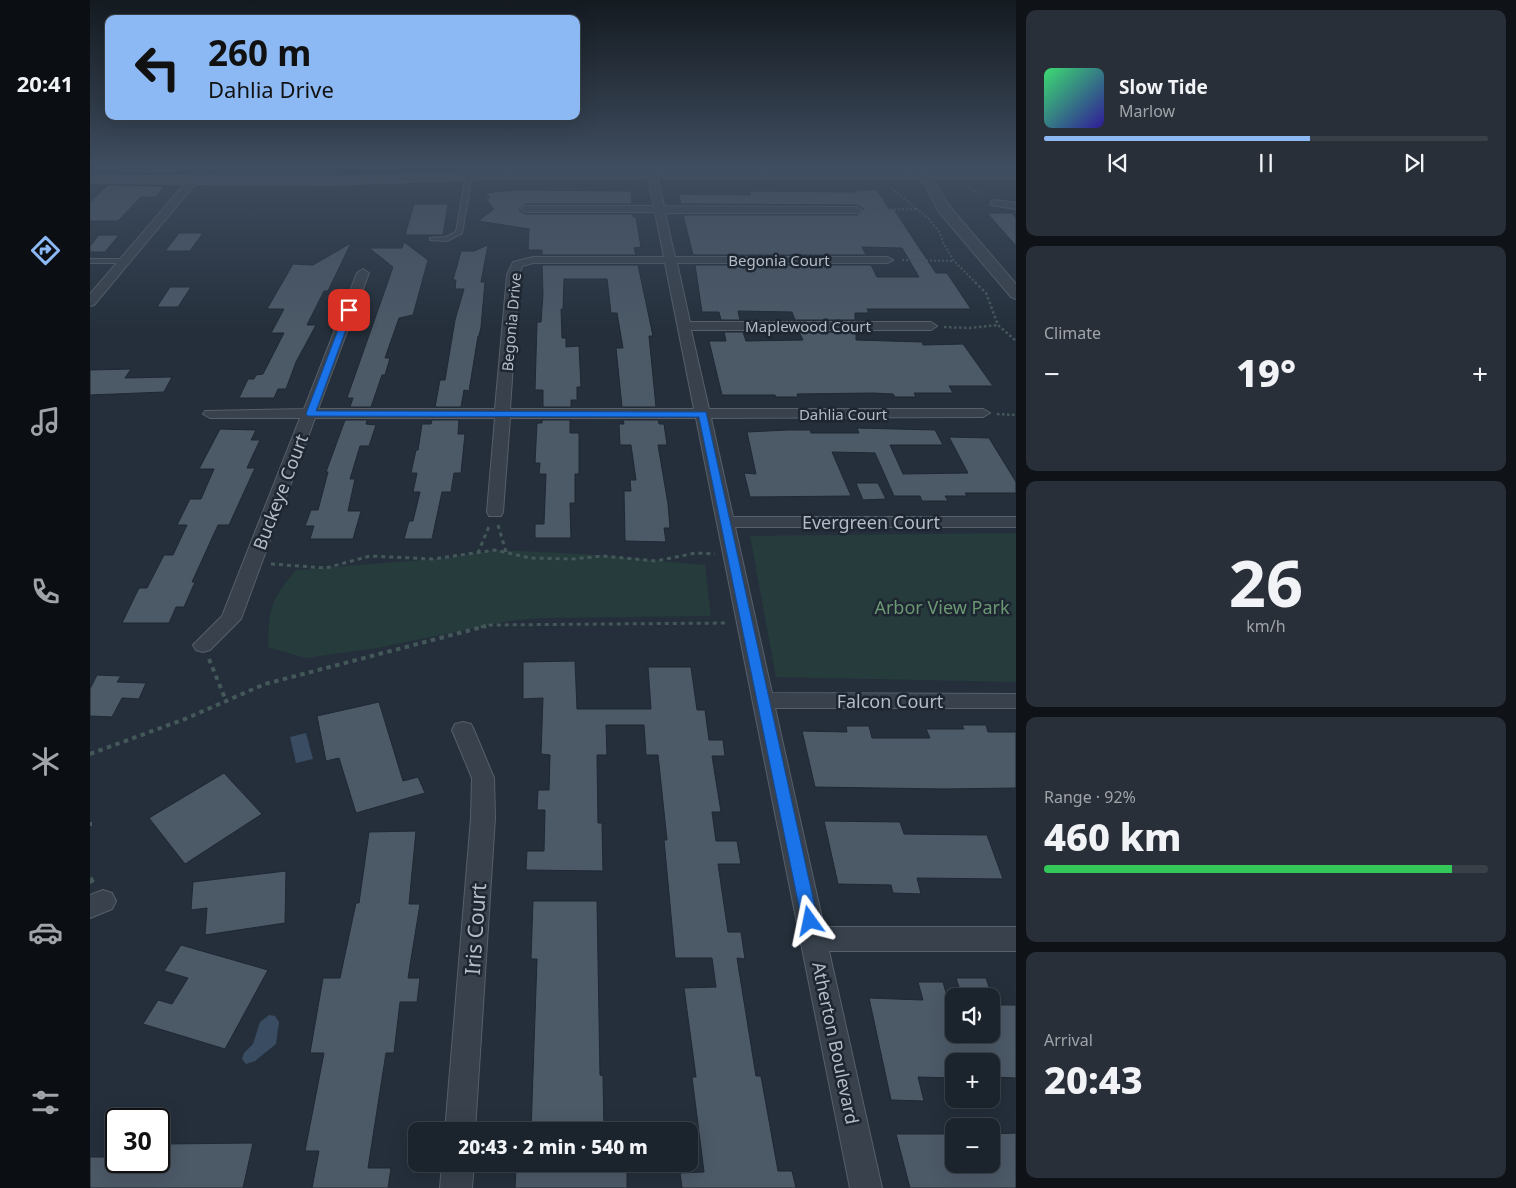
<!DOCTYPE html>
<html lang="en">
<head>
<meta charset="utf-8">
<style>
  :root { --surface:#1b232c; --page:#282f38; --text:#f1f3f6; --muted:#a0a4a9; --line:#394048; --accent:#8cb8f4 }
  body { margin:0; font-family:"Noto Sans",sans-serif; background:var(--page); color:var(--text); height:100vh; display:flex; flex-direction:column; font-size:19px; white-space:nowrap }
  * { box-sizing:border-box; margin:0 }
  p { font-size:16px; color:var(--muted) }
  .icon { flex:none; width:28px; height:28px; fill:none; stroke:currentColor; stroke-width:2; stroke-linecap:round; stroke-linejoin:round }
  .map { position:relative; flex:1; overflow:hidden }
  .sheet { display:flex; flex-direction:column; gap:10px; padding:10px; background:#0f1318; width:500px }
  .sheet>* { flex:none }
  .banner { position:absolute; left:15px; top:15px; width:475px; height:105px; border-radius:10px; box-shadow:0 5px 20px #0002,0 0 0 1px var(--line); background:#8cb8f4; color:#111; overflow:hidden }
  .buttons { position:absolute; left:855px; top:988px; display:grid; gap:10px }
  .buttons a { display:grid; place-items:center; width:55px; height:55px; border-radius:10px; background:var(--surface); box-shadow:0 5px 20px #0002,0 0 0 1px var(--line); font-size:25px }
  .speed { position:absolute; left:15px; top:1108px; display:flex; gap:10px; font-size:25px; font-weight:700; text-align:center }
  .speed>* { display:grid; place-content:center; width:65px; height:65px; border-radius:50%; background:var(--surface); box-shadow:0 5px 20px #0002,0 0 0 1px var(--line); line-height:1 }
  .speed .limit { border:2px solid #111; border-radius:8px; background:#fff; color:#111 }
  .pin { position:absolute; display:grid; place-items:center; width:42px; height:42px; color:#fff; margin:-21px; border-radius:10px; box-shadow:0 2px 8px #0006 }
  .me { position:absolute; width:55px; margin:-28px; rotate:348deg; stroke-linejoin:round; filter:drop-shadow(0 0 4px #0008) }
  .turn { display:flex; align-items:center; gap:18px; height:105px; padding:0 20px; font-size:22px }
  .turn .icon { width:65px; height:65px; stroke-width:2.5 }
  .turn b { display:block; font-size:35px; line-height:42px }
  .big { font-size:38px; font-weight:800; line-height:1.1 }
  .sheet .tile { flex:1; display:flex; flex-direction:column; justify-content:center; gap:8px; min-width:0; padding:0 18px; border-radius:10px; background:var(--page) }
  .sheet .dial { align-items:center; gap:0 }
  .dial b { font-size:65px; line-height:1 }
  .song { display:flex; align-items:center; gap:15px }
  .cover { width:60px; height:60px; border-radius:8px; background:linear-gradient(135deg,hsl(140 70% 55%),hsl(250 70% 35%)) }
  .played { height:5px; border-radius:2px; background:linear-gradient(90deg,var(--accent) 60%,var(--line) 60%) }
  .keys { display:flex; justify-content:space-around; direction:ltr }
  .heat { display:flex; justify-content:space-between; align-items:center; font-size:28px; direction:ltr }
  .charge { height:8px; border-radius:4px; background:linear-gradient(90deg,#34c759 92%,var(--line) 0) }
  .trip { position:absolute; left:318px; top:1122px; width:290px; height:50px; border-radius:10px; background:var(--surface); box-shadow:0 5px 20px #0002,0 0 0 1px var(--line); font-weight:800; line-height:50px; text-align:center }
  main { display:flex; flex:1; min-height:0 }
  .tabs { display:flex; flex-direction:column; width:90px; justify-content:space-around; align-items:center; background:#0b0e12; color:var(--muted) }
  .tabs .icon { width:35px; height:35px }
  .tabs .selected { color:var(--accent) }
  .tabs b { font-size:22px; color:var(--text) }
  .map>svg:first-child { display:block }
</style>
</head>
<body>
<main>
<nav class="tabs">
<b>20:41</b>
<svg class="icon selected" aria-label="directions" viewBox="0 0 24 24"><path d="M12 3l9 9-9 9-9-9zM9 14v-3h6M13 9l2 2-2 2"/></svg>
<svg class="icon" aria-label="music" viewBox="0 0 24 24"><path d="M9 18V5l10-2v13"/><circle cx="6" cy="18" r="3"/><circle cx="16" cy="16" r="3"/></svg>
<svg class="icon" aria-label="phone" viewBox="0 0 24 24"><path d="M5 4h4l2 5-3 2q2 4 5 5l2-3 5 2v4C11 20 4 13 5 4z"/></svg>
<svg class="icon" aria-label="climate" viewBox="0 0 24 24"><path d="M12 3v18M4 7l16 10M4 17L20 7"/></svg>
<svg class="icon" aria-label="car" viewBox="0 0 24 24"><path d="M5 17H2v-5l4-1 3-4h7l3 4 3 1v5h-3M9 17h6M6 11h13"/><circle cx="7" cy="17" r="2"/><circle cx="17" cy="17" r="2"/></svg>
<svg class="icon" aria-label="filters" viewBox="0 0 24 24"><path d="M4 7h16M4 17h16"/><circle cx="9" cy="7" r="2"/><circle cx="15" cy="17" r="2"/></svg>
</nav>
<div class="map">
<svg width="926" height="1188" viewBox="0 0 926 1188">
  <rect width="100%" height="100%" fill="#242f3b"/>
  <!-- green -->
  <path fill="#263b3c" d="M130,165h120l-6,10 -122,2z
    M855,165h71v4h-62z
    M926,533v149l-240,-5 -26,-141z
    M405,550l89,4 121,11 6,51 -170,2 -32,3 -132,27 -72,10 -37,-11c1,-39 2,-46 28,-77l151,-12z"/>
  <!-- water -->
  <path fill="#394c62" d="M216,733l7,26 -17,4 -6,-26z
    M179,1015l6,1 4,6 -3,22 -21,17 -9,3 -4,-5 2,-6 9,-9 7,-22z"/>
  <!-- building -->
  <path fill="#4c5967" stroke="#1f2833" d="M39,165h55l-8,9 -56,-1z
    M18,185l57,1 -10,11h-14l-23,24h-28v-19z
    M424,190l117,1 1,13h-106l-7,6 7,4h107v3h3l5,30 -7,1 2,7h-94v-5h-14l1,-21 -51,-8 16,-12 -9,-11h5l-4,-5z
    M766,190h21l13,20 3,-2 43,65h11l24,36h-104l2,4h-14v7h-60l-3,-8 -54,-1 2,9h-19l-2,-8h-17l-7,-47h176l6,12h42l-17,-29 -40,-1 4,8h-173l-10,-40h174l7,-6 -7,-4 -176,-1 -2,-10 72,1 -2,-4 108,1z
    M324,204h34l-5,31h-38z
    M897,213h25l4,5v28z
    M89,233h24l-13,18h-25z
    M9,235h20l-14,17h-15v-6z
    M314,242l24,18 -15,55 -14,3 -14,40h5l-5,17h-3l-11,32h-21l3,-9h-6l46,-131 -24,-19h33z
    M261,243l-23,48h-4l-17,34h9l-20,37 -10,27h-8l-4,9h-35l9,-19h6l2,-4 7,-1 21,-41h-13l13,-24h-17l26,-45 20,1z
    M398,245l-7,37h4l-4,45 -2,9h-1l-9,55 -5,-1 -3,17h-26l5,-27h5l10,-60 9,-31h-9l1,-9h-3l8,-29h13z
    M452,265h96l15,71h-4l7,71h-34l-6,-59h7l-6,-35h-6l-4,-34h-43l-1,30h-2l1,29h4v9l13,-1 2,41h-4v13h-6v7h-28v-17h-8l2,-68h4l2,-28z
    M80,287h21l-13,20h-21z
    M634,332h19l3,9 57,-1 -4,-8h57v8l66,2 1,3 40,-1 30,42h-44l4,7h-39l2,4h-21l-2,-3 -20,-1 -76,1 1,3h-22l-1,-2h-53l-13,-54h17z
    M41,369l-6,9 47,-1 -8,15 -74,3v-25z
    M255,420h22l-1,4 10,1 -7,21h-9l-10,33h5l-7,32h13l-8,28h-43l4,-13h-9l6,-16h7l10,-38h-2z
    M342,420h27l-1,14h7l-4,39h-7l-3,19h-9l-10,47h-28l5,-18h4l7,-29h-7l4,-19h-6l5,-23h2l4,-26h9z
    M452,420h28v13h9v41h-4v29h-5l1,35h-36v-14h9l2,-50h-7l1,-11h-5l2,-40h5z
    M533,420h35l1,4h5l3,21h-9l10,59 2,24h-6l2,14 -41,-1 -1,-50h7l-1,-11h6l-5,-35h-11l-1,-21h5z
    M767,428l78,2 8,15h-53l13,29 65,-1 -19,-36 40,1 27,44v11h-51l2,3h-22l3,5h-26l-2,-5h-26l-19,-43 -43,-1 19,44 -101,1 -6,-24 12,1 -9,-42 41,-2h22l1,3h48z
    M130,429l36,1 -5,10h9l-13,28h8l-26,57h-11l-26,57h3l-11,25h-8l-7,16h-47l17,-35h8l17,-33h9l14,-30h-10l13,-26h11l13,-30h-15z
    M766,483h22l8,16 -23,1z
    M485,661l2,48h74l-3,-42h43l6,43h8l4,30h14l2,16h-13l9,56h-9l4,29h21l4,23h-23l10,68h13l4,27 -8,-1 19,118h5l17,95h14l4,17h-114l-2,-15 24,-1 -12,-95h4l-12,-89 32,-1 -4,-29h-37l-11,-118h3l-9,-85h-12l-2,-30h-38l1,30h-10l1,68h4l1,48 -77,-1 1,-19h17l1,-41h-8l1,-20h11l1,-35 -9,-1 2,-56 -20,1v-37z
    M7,675l24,1 -4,6 29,1 -7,16 -17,-1 -10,19 -22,-1v-27z
    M289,702l24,79 15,-4 7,16 -69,20 -17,-55 -13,3 -9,-45z
    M872,725h24l2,7h28v56l-72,1 -129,-2 -13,-56 45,1 -1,-6h23l3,12h58l-4,-9h38z
    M134,773l38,41 -77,50 -36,-46z
    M734,821l76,1 4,12 83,1 16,44 -86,-1 4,16 -28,-1 -2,-8 -53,-1z
    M326,831l-7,73h11l-12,74h12l-3,24h-17l-6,51h-8l-18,115h23l-3,20h-76l7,-37h-14l19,-98h-14l13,-75h17l16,-75h3l10,-71z
    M196,871l-1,52 -80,12 2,-27 -16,2 2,-28z
    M443,901h64l3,174 3,1 1,55h-73l6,-172h-6z
    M91,945l87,25 -43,79 -82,-25 15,-24 14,4 16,-26 -24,-7z
    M866,978h30l6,18h-30z
    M828,982h25l11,39v13h37v-29h25v73l-25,-1v-16h-37v17l-36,-1 6,24 -33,-1 -22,-102 54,2z
    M926,1133v55h-106l-14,-54h58v30h37v-30z
    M163,1143l-10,45h-153v-31h26v4h43l5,-17z
    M426,1169l111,3v16h-112z"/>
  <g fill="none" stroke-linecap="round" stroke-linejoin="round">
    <!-- service casing -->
    <g stroke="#565f6a" stroke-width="2">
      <path id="service" d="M378,179l3,2 -9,52 -15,8 -17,-1v-2l16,-1 10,-5 9,-51z
        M0,259h35l3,2 -3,2h-35z"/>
    </g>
    <!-- minor casing -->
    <g stroke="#565f6a" stroke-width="2">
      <path id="minor" d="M111,165h10l-117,140 -4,1v-12z
        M555,165h10l9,41 193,1 5,3 -5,3h-192l10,44h212l6,3 -6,3h-210l13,59h241l6,4 -6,4h-240l18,79h274l7,4 -7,4 -272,1 22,99h283v10h-281l37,166 244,1v14h-241l49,219h192v24h-187l53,237h-32l-154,-770h-186l-7,94 -2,4h-12l-2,-4 8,-94h-180l-74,201 -31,31 -7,2 -7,-2 -3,-5 29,-29 78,-198h-90l-7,-4 2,-3 99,-2 53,-136 6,-4 6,4 -51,136h177l12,-134 6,-13 20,-5h131l-9,-45h-129l-5,-3 5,-3h128zM443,263h132l29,146h-184l9,-134 3,-9z
        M905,200l21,3v6l-25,-4v-4z
        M373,722l8,2 3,6 20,48 1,40 -20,313h-30l26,-313 1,-40 -20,-48 3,-6z
        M13,890l9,3 4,8 -4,8 -22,9v-23z
        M352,1164h32l-2,24h-32z"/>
    </g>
    <!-- tertiary casing -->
    <g stroke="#565f6a" stroke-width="2">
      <path id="tertiary" d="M817,165h13l14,16 16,26 66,77v15l-5,-2 -72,-85 -14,-27z"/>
    </g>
    <!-- secondary casing -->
    <g stroke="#565f6a" stroke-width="2">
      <path id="secondary" d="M428,170h498v8h-498l-190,7 -238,-2v-8l238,2z"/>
    </g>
    <!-- path-far4 -->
    <path stroke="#44585a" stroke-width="2" stroke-dasharray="2 2" stroke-linecap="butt" d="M801,188l38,31 11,14 3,10 11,18 23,23
      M880,189l15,6
      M780,210l46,-1
      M812,260l51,1"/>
    <!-- path-far3 -->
    <path stroke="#44585a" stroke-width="2.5" stroke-dasharray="2.5 2.5" stroke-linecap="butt" d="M885,282l11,11 12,32 18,16
      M854,327l25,1 29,-3
      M907,414l19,1"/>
    <!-- path-far2 -->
    <path stroke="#44585a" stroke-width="3" stroke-dasharray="4 4" stroke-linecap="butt" d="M408,525l8,27
      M388,553l12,-29
      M181,564l55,4 44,-12 63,3 62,-9 35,8 43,1 30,-3 53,5 40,-8 19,1
      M391,627l9,-2 238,-2"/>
    <!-- path-far1 -->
    <path stroke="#44585a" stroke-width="4" stroke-dasharray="4.5 4.5" stroke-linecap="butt" d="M119,659l17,42
      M0,754l95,-35 80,-35 221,-58
      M0,822v4"/>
    <!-- path -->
    <path stroke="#44585a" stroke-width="5" stroke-dasharray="5.5 5.5" stroke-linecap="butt" d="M0,878l4,7"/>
    <!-- service -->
    <use href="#service" fill="#38414c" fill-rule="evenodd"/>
    <!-- minor -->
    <use href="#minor" fill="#38414c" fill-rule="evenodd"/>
    <!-- tertiary -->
    <use href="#tertiary" fill="#38414c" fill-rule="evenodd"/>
    <!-- secondary -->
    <use href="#secondary" fill="#46505e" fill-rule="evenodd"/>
  </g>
  <!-- sky -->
  <linearGradient id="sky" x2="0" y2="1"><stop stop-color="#141a20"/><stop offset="0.5" stop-color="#3f4d60"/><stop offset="1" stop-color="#3f4d60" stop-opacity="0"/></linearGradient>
  <rect width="926" height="331" fill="url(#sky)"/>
  <!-- route -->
  <path fill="#1a73e8" stroke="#114b97" d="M256,309l7,1 -37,101 390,1 112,509 -3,4 -5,2 -6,-2 -2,-4 -103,-504 -391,-1 -2,-2z"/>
  <g text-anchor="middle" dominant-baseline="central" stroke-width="5" stroke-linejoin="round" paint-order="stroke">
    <!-- far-street labels -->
    <g font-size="15" fill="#b3bcc7" stroke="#1d2631">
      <text x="689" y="260">Begonia Court</text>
      <text transform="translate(421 322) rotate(-85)">Begonia Drive</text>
      <text x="718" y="326">Maplewood Court</text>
      <text x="753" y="414">Dahlia Court</text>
    </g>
    <!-- street labels -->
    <g font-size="18" fill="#b3bcc7" stroke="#1d2631">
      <text transform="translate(190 492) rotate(-69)">Buckeye Court</text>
      <text x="781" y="522">Evergreen Court</text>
      <text x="800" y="701">Falcon Court</text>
      <text transform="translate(746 1043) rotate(78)">Atherton Boulevard</text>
    </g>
    <!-- park labels -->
    <g font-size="18" fill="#6b9773" stroke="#1d2631">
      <text x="852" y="607">Arbor View Park</text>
    </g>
    <!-- near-street labels -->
    <g font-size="21" fill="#b3bcc7" stroke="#1d2631">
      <text transform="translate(385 929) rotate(-86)">Iris Court</text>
    </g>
  </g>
</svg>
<div class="buttons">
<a><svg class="icon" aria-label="sound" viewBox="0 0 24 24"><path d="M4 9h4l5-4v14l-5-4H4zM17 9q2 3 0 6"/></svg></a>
<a>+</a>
<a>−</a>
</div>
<div class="speed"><div class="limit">30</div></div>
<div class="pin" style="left:259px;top:310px;background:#d93025"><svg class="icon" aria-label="arrive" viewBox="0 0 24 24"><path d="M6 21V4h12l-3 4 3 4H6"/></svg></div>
<svg class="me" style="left:720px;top:921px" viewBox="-20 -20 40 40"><path d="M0-17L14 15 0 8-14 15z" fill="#1a73e8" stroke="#fff" stroke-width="4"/></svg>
<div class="trip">20:43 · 2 min · 540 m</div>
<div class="banner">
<div class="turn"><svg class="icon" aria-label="left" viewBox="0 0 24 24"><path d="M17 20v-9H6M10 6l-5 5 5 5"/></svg><div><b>260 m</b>Dahlia Drive</div></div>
</div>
</div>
<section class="sheet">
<div class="tile">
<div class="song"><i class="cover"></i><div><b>Slow Tide</b><p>Marlow</p></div></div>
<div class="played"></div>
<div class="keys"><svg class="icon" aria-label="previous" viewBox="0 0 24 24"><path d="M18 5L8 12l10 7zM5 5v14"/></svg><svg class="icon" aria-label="pause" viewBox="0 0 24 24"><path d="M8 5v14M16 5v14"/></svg><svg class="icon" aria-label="next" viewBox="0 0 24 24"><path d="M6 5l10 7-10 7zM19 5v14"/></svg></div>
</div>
<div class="tile"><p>Climate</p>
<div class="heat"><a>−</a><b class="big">19°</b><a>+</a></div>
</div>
<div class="tile dial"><b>26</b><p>km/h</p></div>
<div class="tile"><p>Range · 92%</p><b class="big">460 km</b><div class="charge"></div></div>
<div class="tile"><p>Arrival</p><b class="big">20:43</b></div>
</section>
</main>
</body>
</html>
